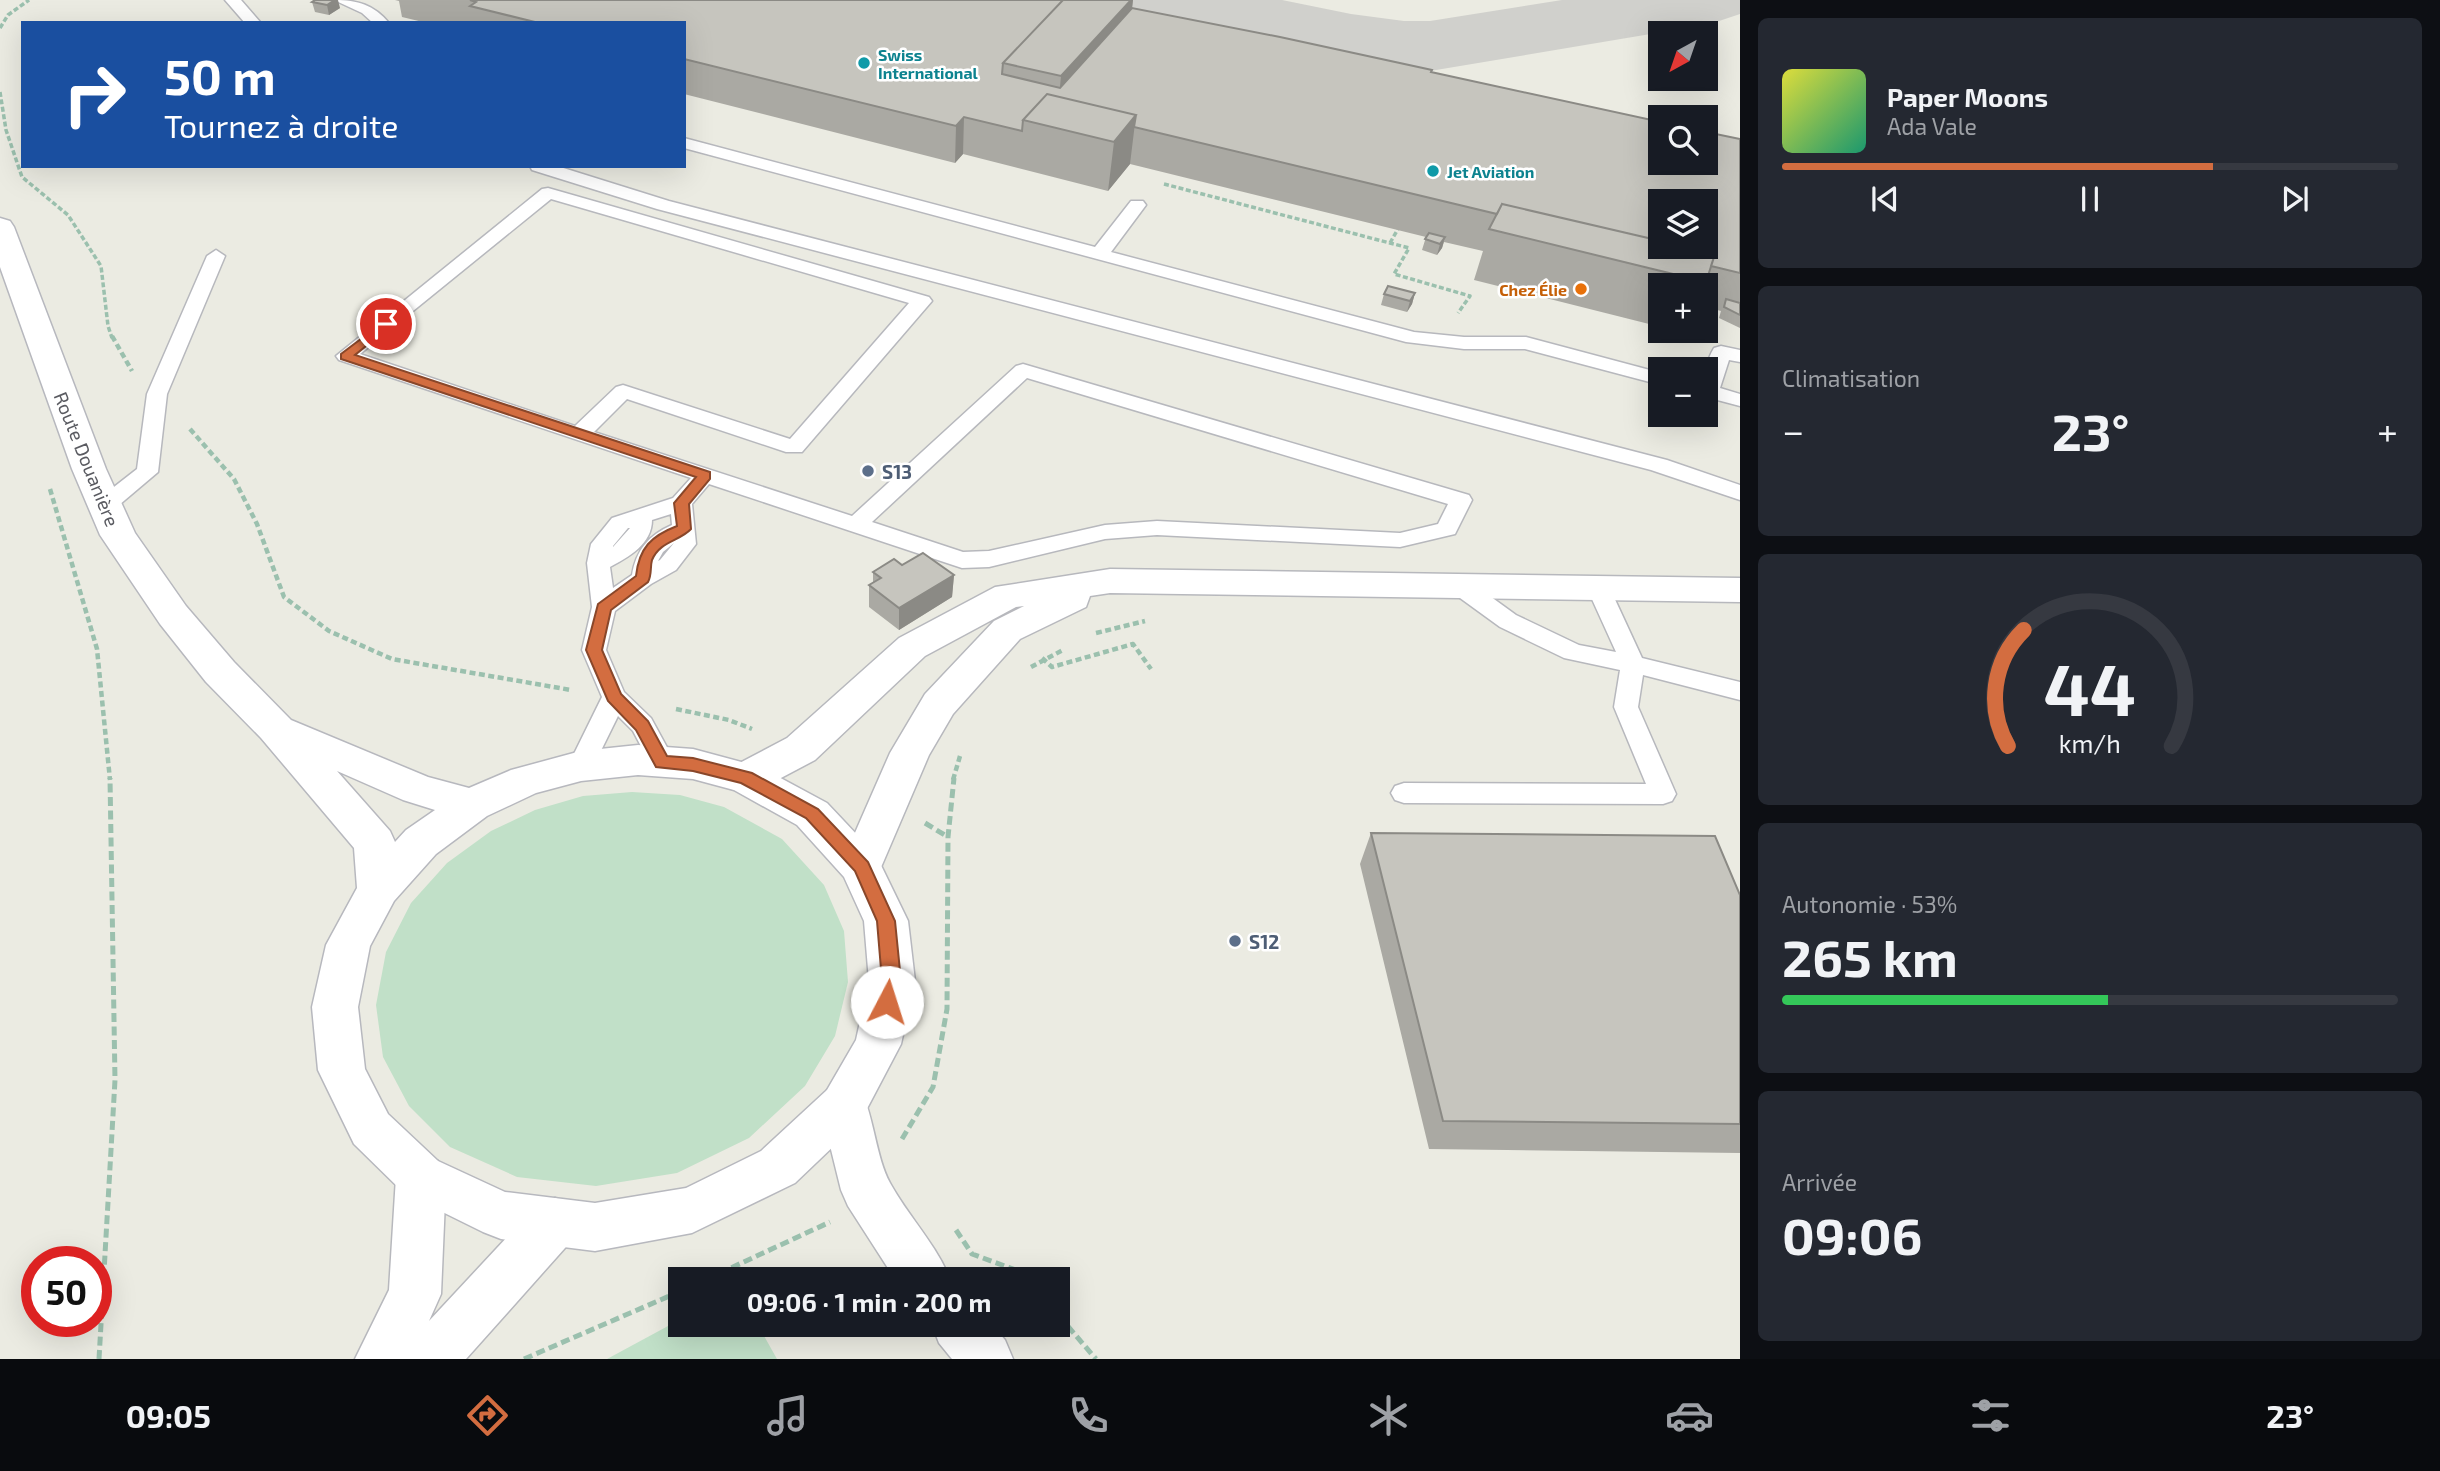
<!DOCTYPE html>
<html lang="fr">
<head>
<meta charset="utf-8">
<style>
  :root { --surface:#171b24; --page:#242831; --text:#f1f3f6; --muted:#9ea1a6; --line:#363941; --accent:#d36d40 }
  body { margin:0; font-family:"Exo 2",sans-serif; background:var(--page); color:var(--text); height:100vh; display:flex; flex-direction:column; font-size:26px; white-space:nowrap }
  * { box-sizing:border-box; margin:0 }
  p { font-size:23px; color:var(--muted) }
  .icon { flex:none; width:38px; height:38px; fill:none; stroke:currentColor; stroke-width:2; stroke-linecap:round; stroke-linejoin:round }
  .map { position:relative; flex:1; overflow:hidden }
  .details { display:flex; flex-direction:column; gap:18px; padding:18px; background:#0d0f14; width:700px }
  .details>* { flex:none }
  .hud { position:absolute; left:21px; top:21px; width:665px; height:147px; border-radius:0px; box-shadow:0 7px 28px #0002; background:#1a4fa0; color:#fff; overflow:hidden }
  .needle { width:46px; rotate:220deg }
  .controls { position:absolute; left:1648px; top:21px; display:grid; gap:14px }
  .controls a { display:grid; place-items:center; width:70px; height:70px; border-radius:0px; background:var(--surface); box-shadow:0 7px 28px #0002; font-size:35px }
  .speed { position:absolute; left:21px; top:1246px; display:flex; gap:14px; font-size:35px; font-weight:700; text-align:center }
  .speed>* { display:grid; place-content:center; width:91px; height:91px; border-radius:50%; background:var(--surface); box-shadow:0 7px 28px #0002; line-height:1 }
  .speed .limit { border:10px solid #d22; background:#fff; color:#111 }
  .pin { position:absolute; display:grid; place-items:center; width:60px; height:60px; color:#fff; margin:-30px; border:4px solid #fff; border-radius:50%; box-shadow:0 2px 7px #0007 }
  .me { position:absolute; width:77px; margin:-38px; rotate:5deg; stroke-linejoin:round; filter:drop-shadow(0 0 5px #0008) }
  .turn { display:flex; align-items:center; gap:24px; height:147px; padding:0 28px; font-size:32px }
  .turn .icon { width:91px; height:91px; stroke-width:2.5 }
  .turn b { display:block; font-size:49px; line-height:60px }
  .big { font-size:52px; font-weight:700; line-height:1.1 }
  .details .widget { flex:1; display:flex; flex-direction:column; justify-content:center; gap:10px; min-width:0; padding:0 24px; border-radius:10px; background:var(--page) }
  .details .dial { align-items:center; gap:0 }
  .dial svg { height:182px; overflow:visible; fill:none; stroke:var(--line); stroke-width:7; stroke-linecap:round; text-anchor:middle }
  .dial text { fill:var(--text); stroke:none }
  .song { display:flex; align-items:center; gap:21px }
  .cover { width:84px; height:84px; border-radius:10px; background:linear-gradient(135deg,hsl(60 70% 55%),hsl(160 70% 35%)) }
  .played { height:7px; border-radius:4px; background:linear-gradient(90deg,var(--accent) 70%,var(--line) 70%) }
  .keys { display:flex; justify-content:space-around; direction:ltr }
  .heat { display:flex; justify-content:space-between; align-items:center; font-size:38px; direction:ltr }
  .charge { height:10px; border-radius:5px; background:linear-gradient(90deg,#34c759 53%,var(--line) 0) }
  .trip { position:absolute; left:668px; top:1267px; width:402px; height:70px; border-radius:0px; background:var(--surface); box-shadow:0 7px 28px #0002; font-weight:700; line-height:70px; text-align:center }
  .tabs { display:flex; height:112px; justify-content:space-around; align-items:center; background:#090b0e; color:var(--muted) }
  .tabs .icon { width:49px; height:49px }
  .tabs .active { color:var(--accent) }
  .tabs b { font-size:32px; color:var(--text) }
  main { display:flex; flex:1; min-height:0 }
  .map>svg:first-child { display:block }
</style>
</head>
<body>
<main>
<div class="map">
<svg width="1740" height="1359" viewBox="0 0 1740 1359">
  <rect width="100%" height="100%" fill="#ebebe2"/>
  <!-- green -->
  <path fill="#c1e0c8" d="M632,792l48,3 44,12 58,32 42,46 20,46 4,51 -13,54 -30,50 -56,52 -72,35 -81,13 -79,-9 -67,-30 -41,-41 -26,-49 -7,-52 10,-53 25,-49 36,-40 44,-32 44,-21 48,-14z
    M681,1319v6h77l19,34h-170z"/>
  <g fill="none" stroke-linecap="round" stroke-linejoin="round">
    <!-- taxiway -->
    <path fill="#d0d0cc" fill-rule="evenodd" d="M1126,0h156l69,14 53,7h26l132,-21h178v14l-30,10 -280,47h-26l-53,-7 -213,-47z"/>
    <!-- service casing -->
    <g stroke="#b7b8bd" stroke-width="3">
      <path id="service" d="M225,0h16l20,23h-16z
        M334,0c24,0 40,5 55,23h-16l-11,-10z
        M684,138l411,109 36,-46h12l3,4 -35,47 303,80 50,5h62l135,36v12l-136,-36h-61l-58,-7 -722,-194z
        M530,166h27l112,35 998,259 73,25v15l-89,-30 -994,-261 -125,-39z
        M548,188l381,109 3,4 -130,151h-16l-159,-53 -33,33 258,84 164,-150 7,-2 446,131 3,5 -17,34 -55,13 -243,-12 -52,4 -116,28 -27,1 -253,-84 -17,20 4,40 -20,26 -25,14 -36,27 -9,39 18,42 27,26 24,44 -4,7 -9,3 -9,-3 -20,-38 -15,-15 -28,57 -9,3 -9,-3 -4,-7 34,-69 -20,-47 10,-43 -5,-44 4,-19 21,-26 61,-20 18,-20 -352,-118 -3,-4 206,-167zM551,199l358,104 -119,136 -167,-54 -7,2 -41,39 -215,-72zM1027,378l421,126 -10,20 -38,9 -243,-12 -52,4 -116,26 -26,1 -91,-30zM671,514l1,11c-23,10 -36,25 -40,50l-19,13 -3,-21c19,-10 42,-23 42,-47zM628,528h2l-17,19v-1zM674,543l-14,17 -2,1 5,-9z
        M216,250l9,6 -58,138 -9,78 -46,39h-16l-3,-5 3,-5 41,-32 10,-75 60,-138z
        M1721,346l19,4v12l-11,-2 -9,28 20,6v12l-34,-9c0,-18 -2,-33 8,-49z
        M1457,576l8,2 51,37 63,30 37,7 -30,-66 4,-6 8,-2 8,2 36,78 98,24v18l-97,-25 -5,32 38,87 -4,7 -9,3 -259,-1 -9,-3 -4,-7 4,-7 9,-3 242,1 -32,-77 6,-37 -56,-12 -64,-31 -51,-37 -4,-6 4,-6z"/>
    </g>
    <!-- minor casing -->
    <g stroke="#b7b8bd" stroke-width="3">
      <path id="minor" d="M1110,569l630,9v24l-630,-9 -20,3 -4,11 -66,32 -67,75 -24,41 -53,124 -15,5 -15,-5 -6,-12 50,-114 35,-59 69,-73 30,-15 -8,1 -91,49 -110,104 -55,29 -14,4 -14,-4 -6,-11 6,-11 55,-29 112,-100 96,-51z
        M844,1084l17,6c13,28 15,67 29,93 18,33 46,61 60,96h-55l-47,-73 -7,-16 -21,-85 7,-15z
        M421,1154l17,7 8,16 -5,117 -12,27 108,-116 18,-7 18,7 7,17 -7,17 -107,120h-111l34,-69 7,-113 8,-16z
        M932,1325h60l13,15 8,19h-61l-13,-16z"/>
    </g>
    <!-- secondary casing -->
    <g stroke="#b7b8be" stroke-width="3">
      <path id="secondary" d="M0,218l10,3 4,6 92,242 29,64 51,73 48,56 57,58 137,57 41,11 42,-18 70,-19 57,-6 55,4 67,18 67,36 49,52 32,66 7,60 -14,63 -40,76 -66,63 -103,50 -97,18 -94,-12 -18,-7 -79,-39 -50,-49 -36,-74 -6,-63 14,-62 31,-57 -3,-40 -93,-110 -55,-56 -46,-58 -60,-89 -28,-66 -72,-202zM337,771l66,29 32,10 -29,20 -11,12 -5,-11zM638,775l55,4 41,11 63,35 47,52 20,44 5,60 -13,59 -29,50 -66,61 -75,37 -91,15 -90,-11 -67,-31 -50,-47 -23,-45 -7,-62 12,-61 24,-45 42,-47 51,-38 49,-23 45,-12z"/>
    </g>
    <!-- path-far2 -->
    <path stroke="#9bc0ae" stroke-width="3.5" stroke-dasharray="5 2.5" stroke-linecap="butt" d="M0,28l8,-13 21,-15
      M0,92l6,38 16,47 46,38 33,51 7,60 4,12
      M1164,184l245,64 -15,26 76,22 -12,17
      M1390,243l8,-14"/>
    <!-- path-far1 -->
    <path stroke="#9bc0ae" stroke-width="4.5" stroke-dasharray="6 3.5" stroke-linecap="butt" d="M112,336l20,35
      M190,429l44,50 23,45 27,73 45,34 63,28 179,31
      M50,489l47,160 13,131
      M1096,633l49,-12
      M1042,658l10,9 81,-23 18,25
      M1031,667l32,-17
      M676,709l53,11 23,9
      M953,780l7,-24"/>
    <!-- path -->
    <path stroke="#9bc0ae" stroke-width="5" stroke-dasharray="9 4.5" stroke-linecap="butt" d="M925,823l23,14
      M902,1139l31,-52 14,-78 1,-172 6,-59
      M956,1230l16,24 49,18 6,7
      M707,1279l123,-57
      M1059,1316l37,43
      M99,1359l16,-279 -5,-302
      M524,1359l157,-68"/>
    <!-- service -->
    <use href="#service" fill="#fff" fill-rule="evenodd"/>
    <!-- minor -->
    <use href="#minor" fill="#fff" fill-rule="evenodd"/>
    <!-- secondary -->
    <use href="#secondary" fill="#fff" fill-rule="evenodd"/>
  </g>
  <!-- wall -->
  <path fill="#aaa9a3" d="M395,0h738l-1,8 608,131v189l-21,-10 2,-7 -15,-4v-22h-45v42l-187,-47 9,-29 -39,-9 -2,6 -5,7 -15,-5 4,-13 -296,-73 -22,27 -145,-37 -8,9 -271,-69v-71h-257l-25,-6 -3,-16z
    M312,2l28,6 -11,7 -14,-3z
    M1415,293l-3,11 -5,8 -26,-7 3,-11z
    M902,565l52,10 -2,22 -53,33 -30,-23v-22l4,-3v-10z
    M1371,833l369,62v258l-311,-4 -69,-285z"/>
  <!-- shaded-wall -->
  <path fill="#8b8a85" d="M335,0h3l2,8 -11,7 -2,-10z
    M1131,0h2l-5,43 -70,65 3,-32z
    M1136,115l-6,49 -22,27 6,-49z
    M964,117l-1,37 -8,9 1,-37z
    M1445,237l-3,11 -5,7 3,-11z
    M1415,293l-3,11 -5,8 3,-11z
    M954,575l-2,22 -53,33v-22z"/>
  <!-- building -->
  <path fill="#c6c5be" stroke="#8b8a85" stroke-width="2" d="M315,0h20l-8,5 -15,-3z
    M470,0h593l-60,63 -1,11 58,14 72,-80 148,29 152,33 -1,2 230,50v41h45v-31l34,7v134l-29,-7 4,-12 -29,-7h20v-46h-45v40l-159,-37 -5,10 -363,-87 2,-12 -89,-21 -24,26 -1,11 -58,-14 -8,9 -272,-67v-36h-145l-69,-17 6,-4z
    M1063,0h68l-70,76 -58,-13z
    M1047,94l89,21 -22,27 -91,-22z
    M1502,204l159,37v6h25l29,7 -9,28 -217,-53z
    M1429,233l16,4 -5,7 -15,-5z
    M1388,286l27,7 -5,8 -26,-7z
    M1726,299l14,4v12l-16,-8z
    M923,553l31,22 -55,33 -30,-23 12,-7 -8,-6 21,-13 8,6z
    M1371,833l344,3 25,59v229l-297,-3z"/>
  <!-- route -->
  <path fill="#d36d40" stroke="#89472a" stroke-width="2" d="M386,320l7,4 -2,2 -36,29 355,117v7l-21,25 2,25c-11,12 -31,12 -39,31 -2,7 0,15 -4,22l-37,28 -9,40 19,44 27,27 19,35 26,2 59,15 66,36 50,53 27,59 6,60 -7,27 -7,2 -6,-2 -3,-6 4,-21 -5,-60 -22,-50 -49,-53 -65,-35 -48,-12 -37,-4 -20,-37 -28,-29 -22,-51 12,-46 38,-28c3,-28 15,-40 41,-50l-3,-23 22,-26 -355,-118v-5z"/>
  <!-- markers -->
  <g fill="#0f9aa8" stroke="#fff" stroke-width="2.5">
    <circle cx="864" cy="63" r="7"/>
    <circle cx="1433" cy="171" r="7"/>
  </g>
  <circle fill="#e8710a" stroke="#fff" stroke-width="2.5" cx="1581" cy="289" r="7"/>
  <g fill="#5c6f8a" stroke="#fff" stroke-width="2.5">
    <circle cx="868" cy="471" r="7"/>
    <circle cx="1235" cy="941" r="7"/>
  </g>
  <g text-anchor="middle" dominant-baseline="central" stroke-width="5" stroke-linejoin="round" paint-order="stroke">
    <!-- far-culture labels -->
    <g font-size="16" font-weight="bold" fill="#0d838f" stroke="#fff" text-anchor="start">
      <text x="878" y="54">Swiss<tspan x="878" dy="18">International</tspan></text>
      <text x="1447" y="171">Jet Aviation</text>
    </g>
    <!-- far-food labels -->
    <g font-size="16" font-weight="bold" fill="#c56008" stroke="#fff" text-anchor="end">
      <text x="1567" y="289">Chez Élie</text>
    </g>
    <!-- street labels -->
    <g font-size="19" fill="#5a5b61" stroke="#fff">
      <text transform="translate(87 459) rotate(68)">Route Douanière</text>
    </g>
    <!-- service labels -->
    <g font-size="19" font-weight="bold" fill="#4e5e75" stroke="#fff" text-anchor="start">
      <text x="882" y="471">S13</text>
      <text x="1249" y="941">S12</text>
    </g>
  </g>
</svg>
<div class="controls">
<a><svg class="needle" viewBox="-14 -14 28 28"><path d="M0-13l5 13h-10z" fill="#e53935"/><path d="M0 13l5-13h-10z" fill="#9ea1a6"/></svg></a>
<a><svg class="icon" aria-label="search" viewBox="0 0 24 24"><circle cx="10" cy="10" r="6"/><path d="M15 15l6 6"/></svg></a>
<a><svg class="icon" aria-label="layers" viewBox="0 0 24 24"><path d="M12 4l9 5-9 5-9-5zM3 14l9 5 9-5"/></svg></a>
<a>+</a>
<a>−</a>
</div>
<div class="speed"><div class="limit">50</div></div>
<div class="pin" style="left:386px;top:324px;background:#d93025"><svg class="icon" aria-label="arrive" viewBox="0 0 24 24"><path d="M6 21V4h12l-3 4 3 4H6"/></svg></div>
<svg class="me" style="left:887px;top:1002px" viewBox="-20 -20 40 40"><circle r="19" fill="#fff"/><path d="M0-13L10 11 0 6-10 11z" fill="#d36d40"/></svg>
<div class="trip">09:06 · 1 min · 200 m</div>
<div class="hud">
<div class="turn"><svg class="icon" aria-label="right" viewBox="0 0 24 24"><path d="M7 20v-9h11M14 6l5 5-5 5"/></svg><div><b>50 m</b>Tournez à droite</div></div>
</div>
</div>
<section class="details">
<div class="widget">
<div class="song"><i class="cover"></i><div><b>Paper Moons</b><p>Ada Vale</p></div></div>
<div class="played"></div>
<div class="keys"><svg class="icon" aria-label="previous" viewBox="0 0 24 24"><path d="M18 5L8 12l10 7zM5 5v14"/></svg><svg class="icon" aria-label="pause" viewBox="0 0 24 24"><path d="M8 5v14M16 5v14"/></svg><svg class="icon" aria-label="next" viewBox="0 0 24 24"><path d="M6 5l10 7-10 7zM19 5v14"/></svg></div>
</div>
<div class="widget"><p>Climatisation</p>
<div class="heat"><a>−</a><b class="big">23°</b><a>+</a></div>
</div>
<div class="widget dial"><svg viewBox="0 0 100 80">
<path d="M14 69A42 42 0 1 1 86 69"/>
<path d="M14 69A42 42 0 0 1 21 18" stroke="#d36d40"/>
<text x="50" y="56" font-size="32" font-weight="700">44</text>
<text x="50" y="72" font-size="11">km/h</text>
</svg></div>
<div class="widget"><p>Autonomie · 53%</p><b class="big">265 km</b><div class="charge"></div></div>
<div class="widget"><p>Arrivée</p><b class="big">09:06</b></div>
</section>
</main>
<nav class="tabs">
<b>09:05</b>
<svg class="icon active" aria-label="directions" viewBox="0 0 24 24"><path d="M12 3l9 9-9 9-9-9zM9 14v-3h6M13 9l2 2-2 2"/></svg>
<svg class="icon" aria-label="music" viewBox="0 0 24 24"><path d="M9 18V5l10-2v13"/><circle cx="6" cy="18" r="3"/><circle cx="16" cy="16" r="3"/></svg>
<svg class="icon" aria-label="phone" viewBox="0 0 24 24"><path d="M5 4h4l2 5-3 2q2 4 5 5l2-3 5 2v4C11 20 4 13 5 4z"/></svg>
<svg class="icon" aria-label="climate" viewBox="0 0 24 24"><path d="M12 3v18M4 7l16 10M4 17L20 7"/></svg>
<svg class="icon" aria-label="car" viewBox="0 0 24 24"><path d="M5 17H2v-5l4-1 3-4h7l3 4 3 1v5h-3M9 17h6M6 11h13"/><circle cx="7" cy="17" r="2"/><circle cx="17" cy="17" r="2"/></svg>
<svg class="icon" aria-label="filters" viewBox="0 0 24 24"><path d="M4 7h16M4 17h16"/><circle cx="9" cy="7" r="2"/><circle cx="15" cy="17" r="2"/></svg>
<b>23°</b>
</nav>
</body>
</html>
